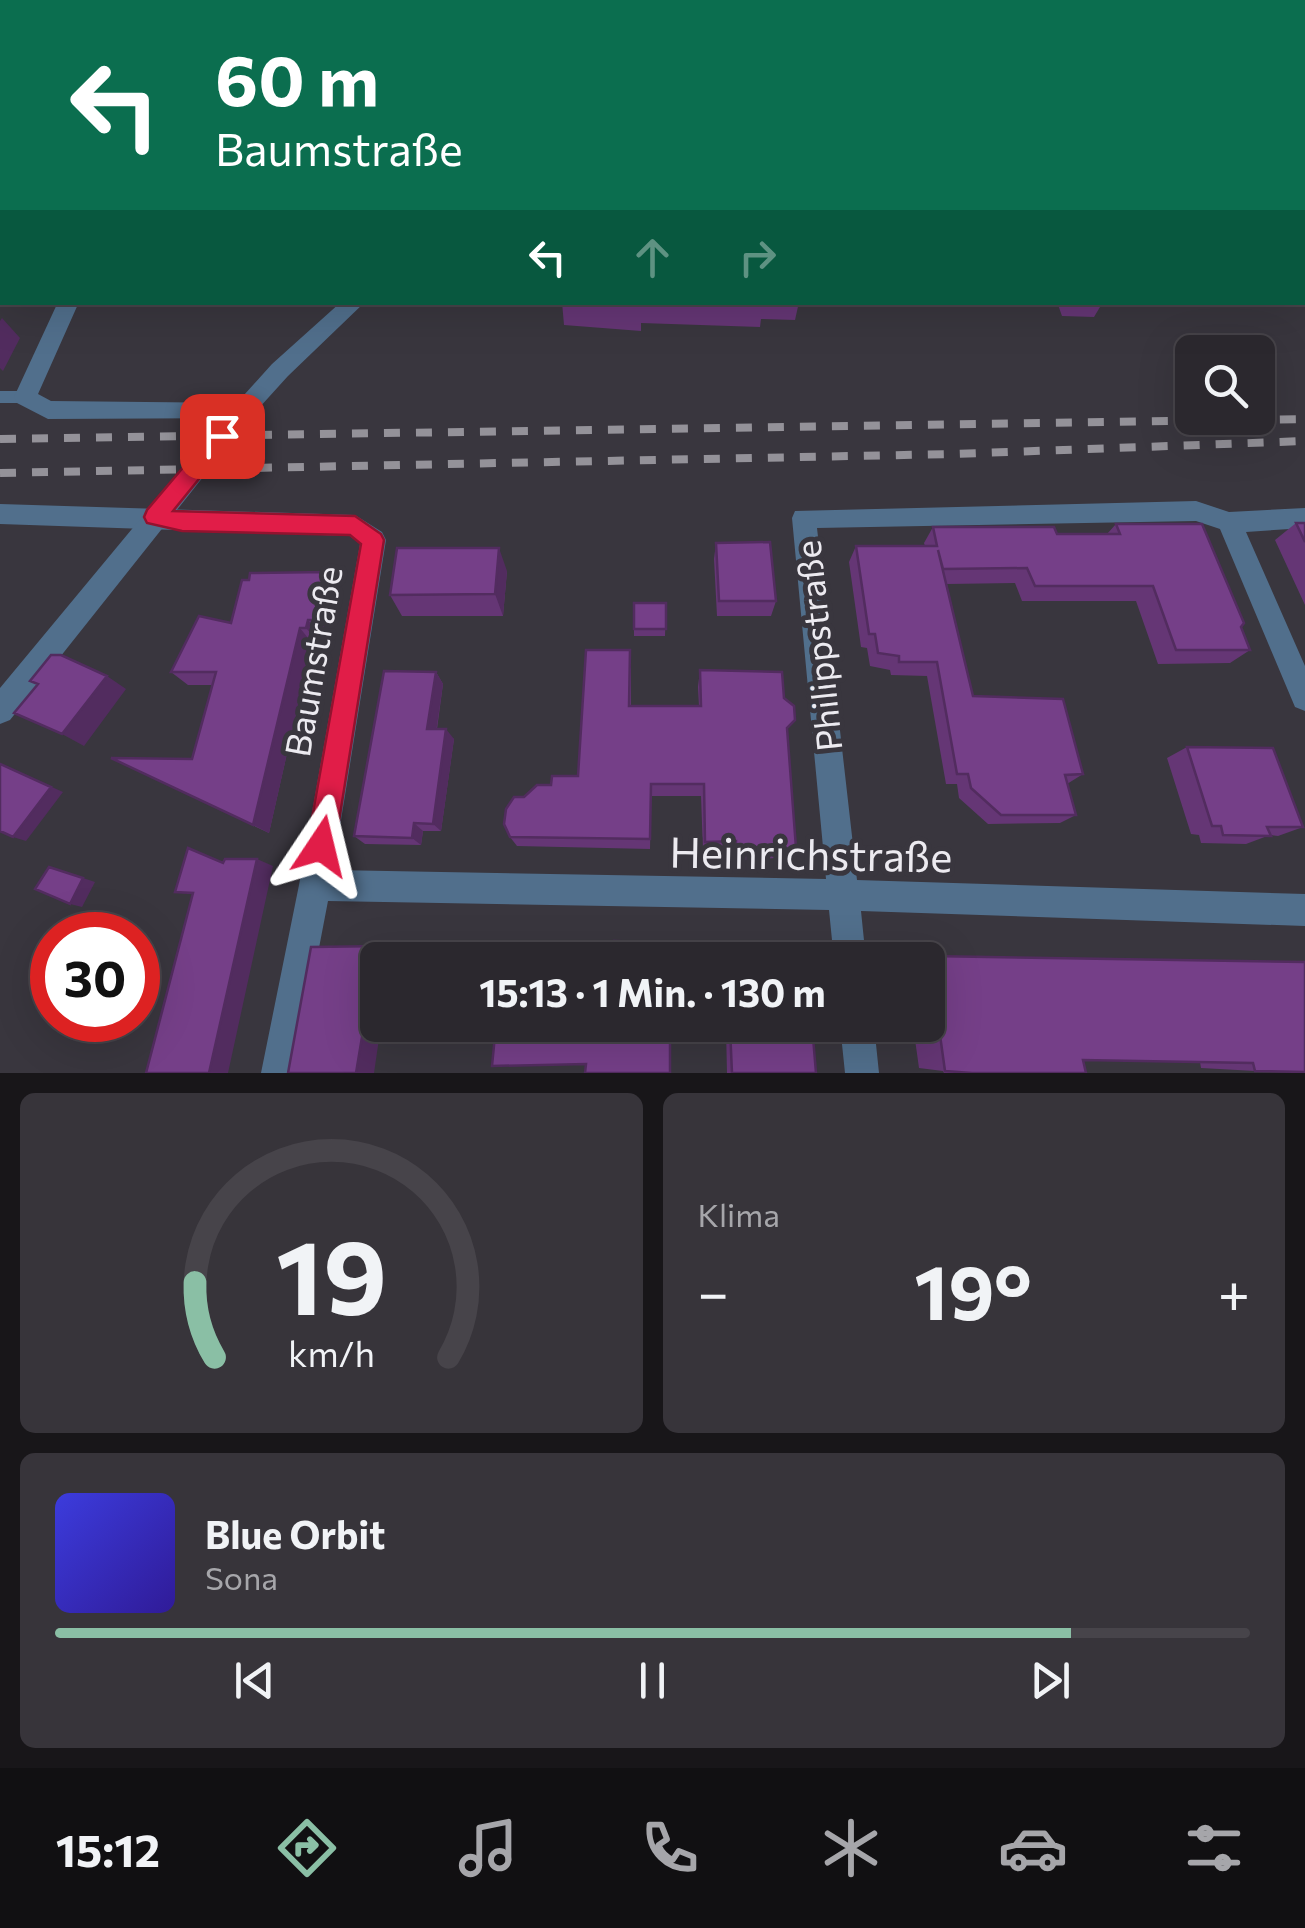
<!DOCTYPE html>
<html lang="de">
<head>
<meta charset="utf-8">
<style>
  :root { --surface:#2b282e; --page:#37343a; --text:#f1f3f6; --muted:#a6a6aa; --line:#47444a; --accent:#8abfa5 }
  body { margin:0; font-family:Commissioner,sans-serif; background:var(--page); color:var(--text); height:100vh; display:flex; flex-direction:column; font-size:38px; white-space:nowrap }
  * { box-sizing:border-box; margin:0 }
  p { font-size:32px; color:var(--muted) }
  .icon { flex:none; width:55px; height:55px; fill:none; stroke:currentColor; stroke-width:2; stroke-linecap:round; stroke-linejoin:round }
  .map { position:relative; height:1073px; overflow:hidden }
  .panel { display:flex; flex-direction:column; gap:20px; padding:20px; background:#181619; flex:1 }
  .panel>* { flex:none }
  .banner { position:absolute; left:0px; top:0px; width:1305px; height:305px; box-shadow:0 10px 40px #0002,0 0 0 2px var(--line); background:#0b6e4f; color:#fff; overflow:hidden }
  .buttons { position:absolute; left:1175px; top:335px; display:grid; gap:20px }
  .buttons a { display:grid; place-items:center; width:100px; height:100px; border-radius:15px; background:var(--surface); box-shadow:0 10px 40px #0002,0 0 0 2px var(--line); font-size:50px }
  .speed { position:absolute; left:30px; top:912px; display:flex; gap:20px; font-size:50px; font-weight:700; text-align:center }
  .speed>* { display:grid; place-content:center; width:130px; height:130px; border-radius:50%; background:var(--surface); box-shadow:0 10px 40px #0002,0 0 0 2px var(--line); line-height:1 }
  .speed .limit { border:15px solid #d22; background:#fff; color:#111 }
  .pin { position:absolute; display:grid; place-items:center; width:85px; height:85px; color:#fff; margin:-42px; border-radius:20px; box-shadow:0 5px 15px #0006 }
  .me { position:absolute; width:110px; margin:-55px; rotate:10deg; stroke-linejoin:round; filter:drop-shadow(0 0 8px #0008) }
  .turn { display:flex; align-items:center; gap:35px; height:210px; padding:0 50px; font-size:45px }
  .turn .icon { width:130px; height:130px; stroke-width:2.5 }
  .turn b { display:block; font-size:70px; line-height:85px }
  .lanes { display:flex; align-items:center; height:95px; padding:0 50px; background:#0003; justify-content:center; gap:50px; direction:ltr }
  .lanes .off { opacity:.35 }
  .big { font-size:75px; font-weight:700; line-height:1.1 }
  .panel .widget { flex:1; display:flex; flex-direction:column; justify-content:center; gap:15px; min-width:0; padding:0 35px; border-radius:15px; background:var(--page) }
  .panel .dial { align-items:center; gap:0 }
  .dial svg { height:260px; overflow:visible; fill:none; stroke:var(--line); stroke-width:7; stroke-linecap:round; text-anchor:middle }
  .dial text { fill:var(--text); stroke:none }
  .song { display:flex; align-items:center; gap:30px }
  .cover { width:120px; height:120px; border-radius:15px; background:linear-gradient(135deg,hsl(240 70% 55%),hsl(250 70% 35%)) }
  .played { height:10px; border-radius:5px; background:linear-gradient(90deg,var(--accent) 85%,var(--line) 85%) }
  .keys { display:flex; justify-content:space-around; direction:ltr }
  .heat { display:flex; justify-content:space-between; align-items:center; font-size:55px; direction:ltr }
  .panel .tiles { flex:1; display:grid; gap:20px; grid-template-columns:1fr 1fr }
  .widget:last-child { grid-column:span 2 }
  .trip { position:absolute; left:360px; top:942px; width:585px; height:100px; border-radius:15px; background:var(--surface); box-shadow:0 10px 40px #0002,0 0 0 2px var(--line); font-weight:700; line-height:100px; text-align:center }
  .menu { display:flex; height:160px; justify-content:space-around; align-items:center; background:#111012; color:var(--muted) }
  .menu .icon { width:70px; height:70px }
  .menu .on { color:var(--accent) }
  .menu b { font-size:45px; color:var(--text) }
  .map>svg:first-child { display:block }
</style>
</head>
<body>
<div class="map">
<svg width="1305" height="1073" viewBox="0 0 1305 1073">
  <rect width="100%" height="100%" fill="#39363e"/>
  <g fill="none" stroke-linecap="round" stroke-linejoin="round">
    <!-- service -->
    <path fill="#516f8c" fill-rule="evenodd" d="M0,391h25l8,6 -8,6h-25z"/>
    <!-- minor -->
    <path fill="#516f8c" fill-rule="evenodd" d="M1202,0h16l2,2h-16z
      M1302,96l3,1v11h-3z
      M1302,153l3,1v12l-3,-1z
      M58,302h21l-41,92 13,7 191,2 8,3 3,6 -3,6 -202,1 -31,-16 -3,-6z
      M1196,501l33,11 76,-4v20l-59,4 59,134v45l-10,-4 -75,-178 -24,-8 -379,7 40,352 448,14v32l-444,-15 5,49h-32l-5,-50 -501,-9 -33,172h-34l38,-188 61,-341 -10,-8 -350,-12v-20l355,11 27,17 4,8 -53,330 493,9 -34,-361 3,-7z
      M840,1025h34l5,48h-34z"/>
    <!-- tertiary -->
    <path fill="#516f8c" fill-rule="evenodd" d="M341,302h24l-77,74 -38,42 -240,302 -10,4v-36l234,-282 38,-42z"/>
    <!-- rail -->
    <path stroke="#949299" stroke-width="8" stroke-dasharray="16 16" stroke-linecap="butt" d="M0,439l1305,-20
      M0,473l954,-19 351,-13"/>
  </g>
  <!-- wall -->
  <path fill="#653675" d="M0,0h197l-1,2h-194v116h-2z
    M483,0h142l-1,2h-121z
    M967,0h57l-1,2h-41z
    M1025,0h25l-1,2h-15z
    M1241,0h64v68l-3,-3v-63h-58z
    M1302,169h3v129h-3z
    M562,302h237l-4,18 -34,-1 -1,8 -119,-4v8l-77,-6z
    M1057,302h46l-9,15 -32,-1z
    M1296,523h9v82l-30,-65z
    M1116,524l125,103 9,23 -20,13 -72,1 -22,-63h-114l-7,-18 -68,1 26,112 110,78 -16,10 9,31 -16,8 -72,1 -29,-26 -2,-14h-11l-19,-108 -36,-1 -1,-5 -20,-4 -3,-18 -6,-1 -12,-85 7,-16h69l-1,-3 9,-16 124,7h50z
    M716,543l60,58 -5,15h-54l-3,-57z
    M507,571l-4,45h-101l-12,-21z
    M326,572l11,16 -9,47h-8l-2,7 -6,1 -43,190 -158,-75 81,1 21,-74h-25l-17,-13 60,-49 18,-43z
    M634,603h32l-1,33h-31z
    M631,667v39h68l-1,-19 2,-17 88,65 8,113 -7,9 -57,4v-10h-29l-2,-55h-50l-1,53 -133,-3 -7,-9 14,-40 27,-12 27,-9z
    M436,672l7,12 -6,45 17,10 -13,92h-18l-2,14 -56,-1 -11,-8z
    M1187,747l116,80 -25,9 -8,-1 -24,9 -45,-1 -2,-8 -8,-1 -24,-76z
    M929,956l376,6 -50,109 -54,-3 -1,-6 -117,-2 3,13h-142l-1,-2 -24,-3 -6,-43h15v-65h-14z
    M496,1025h316l4,48h-89l-1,-44 -56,-1 -84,36z"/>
  <!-- shaded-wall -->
  <path fill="#522c5f" d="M136,0h22l1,2h-25z
    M348,0h31l-2,2h-31z
    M596,0h13v2h-14z
    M2,318l18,20 -17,33 -3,-3v-47z
    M499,548l8,23 -4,45 -8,-22z
    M326,572l11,16 -9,47 -12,-15z
    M308,620l12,15 -2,7 -12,-14z
    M300,628l12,15 -43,190 -16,-8z
    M436,672l7,12 -8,55 -8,-10z
    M107,676l19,13 -42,57 -22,-12z
    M446,729l8,10 -13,92 -8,-7z
    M5,766l58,26 -37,49 -13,-4z
    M414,823l9,8 -2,14 -9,-7z
    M257,859l16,7 -45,207h-19z
    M62,871l33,11 -13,25 -12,-3z
    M365,1019l13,1v5h3l-7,48h-18z"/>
  <!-- building -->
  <path fill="#753f88" stroke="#522c5f" stroke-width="2.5" d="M0,0h136l-2,2h-132v88h-2z
    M238,0h110l-2,2h-111z
    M413,0h54l-2,2h-54z
    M572,0h24l-1,2z
    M816,0h58l-3,2h-58z
    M1257,0h48v50l-3,-3v-45h-42z
    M1302,169h3v90h-3z
    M1296,523h9v19z
    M1116,524h86l42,99 -3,4 9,23h-74l-23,-64h-118l-8,-18 -84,1 -5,-19 35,146 90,3 20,75 -18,1 11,40h-75l-30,-27 -3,-14h-11l-20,-112h-38v-6l-21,-3 -3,-19h-6l-13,-88h81l-4,-19h121l3,7h63z
    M770,542l6,59h-57l-3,-58z
    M397,548h102l-4,46 -105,1z
    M326,572l-10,48h-8l-2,8h-6l-47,197 -142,-67 81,1 24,-87h-45l28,-56 32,7 11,-43h7l1,-7z
    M634,603h32v26h-32z
    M586,650h44l-1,56h72l-1,-36 82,2 2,26 10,8 1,14 -8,8 9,120 -60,4v-11l-31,1 -1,-58h-53l-1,55 -140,-2 -6,-13 2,-15 8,-12h10l13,-12h14l1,-9h26z
    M51,655h10l46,21 -45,58 -48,-21 24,-29 -8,-3z
    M384,671l52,1 -9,57h19l-13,95 -19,-1 -2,15 -58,-2z
    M1187,747l86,1 30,79h-36l4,9 -48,-1 -2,-9h-9z
    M0,764l51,23 -38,50 -13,-6z
    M188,848l35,15 2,-4h32l-48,214h-63l47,-180 -18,-1z
    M49,867l34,11 -13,26 -35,-15z
    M614,941l33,1v9h23v9h-292v59h-13l-9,54h-68l23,-126 149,-2 154,6z
    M729,955l77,1 1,4h-78z
    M929,956l376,6v110l-50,-1 -2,-8 -170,-3 3,13h-114l-27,-2z
    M496,1025h316l4,48h-84l-2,-45 -60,-1v46h-85l1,-9 -94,2z"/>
  <!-- route -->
  <path fill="#e11d48" stroke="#92132f" stroke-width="2.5" d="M222,428l7,3 3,5 -3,6 -56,69 182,5 26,18 3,6 -49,306 -4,10 -10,4 -10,-4 -4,-10 54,-302 -11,-9 -168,-4 -35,-8 -3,-6 3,-7 67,-79z"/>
  <g text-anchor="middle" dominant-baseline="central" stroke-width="10" stroke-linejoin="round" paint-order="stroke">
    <!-- street labels -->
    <g font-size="35" fill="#eceaf0" stroke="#39363e">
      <text transform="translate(817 646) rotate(-96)">Philippstraße</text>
      <text transform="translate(312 661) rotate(-80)">Baumstraße</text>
    </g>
    <!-- near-street labels -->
    <g font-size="42" fill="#eceaf0" stroke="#39363e">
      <text transform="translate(811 853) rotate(1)">Heinrichstraße</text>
    </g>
  </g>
</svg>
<div class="buttons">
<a><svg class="icon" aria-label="search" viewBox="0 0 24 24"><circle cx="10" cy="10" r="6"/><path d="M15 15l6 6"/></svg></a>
</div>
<div class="speed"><div class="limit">30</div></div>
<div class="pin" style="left:222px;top:436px;background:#d93025"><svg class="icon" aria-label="arrive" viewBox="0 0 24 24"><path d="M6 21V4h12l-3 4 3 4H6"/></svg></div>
<svg class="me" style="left:321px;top:846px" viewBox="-20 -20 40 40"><path d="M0-17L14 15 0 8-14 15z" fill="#e11d48" stroke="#fff" stroke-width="4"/></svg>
<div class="trip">15:13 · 1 Min. · 130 m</div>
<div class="banner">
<div class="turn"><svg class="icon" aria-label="left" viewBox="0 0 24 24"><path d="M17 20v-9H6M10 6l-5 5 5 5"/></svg><div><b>60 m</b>Baumstraße</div></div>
<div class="lanes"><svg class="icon" aria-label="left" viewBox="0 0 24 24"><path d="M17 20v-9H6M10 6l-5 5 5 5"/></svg><svg class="icon off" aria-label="ahead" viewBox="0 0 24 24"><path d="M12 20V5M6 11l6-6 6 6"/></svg><svg class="icon off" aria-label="right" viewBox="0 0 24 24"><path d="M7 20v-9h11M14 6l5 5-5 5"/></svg></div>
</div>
</div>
<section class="panel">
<div class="tiles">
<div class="widget dial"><svg viewBox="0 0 100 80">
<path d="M14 69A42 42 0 1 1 86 69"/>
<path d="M14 69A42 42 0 0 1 8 46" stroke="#8abfa5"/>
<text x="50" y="56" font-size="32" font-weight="700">19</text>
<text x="50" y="72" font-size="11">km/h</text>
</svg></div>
<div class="widget"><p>Klima</p>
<div class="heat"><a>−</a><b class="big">19°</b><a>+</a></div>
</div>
<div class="widget">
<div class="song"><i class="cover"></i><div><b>Blue Orbit</b><p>Sona</p></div></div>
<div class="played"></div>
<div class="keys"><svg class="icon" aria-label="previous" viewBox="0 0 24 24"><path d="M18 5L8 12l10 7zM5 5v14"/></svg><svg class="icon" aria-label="pause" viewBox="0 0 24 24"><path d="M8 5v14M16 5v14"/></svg><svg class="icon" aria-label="next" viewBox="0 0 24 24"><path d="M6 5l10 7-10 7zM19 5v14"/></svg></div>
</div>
</div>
</section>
<nav class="menu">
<b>15:12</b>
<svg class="icon on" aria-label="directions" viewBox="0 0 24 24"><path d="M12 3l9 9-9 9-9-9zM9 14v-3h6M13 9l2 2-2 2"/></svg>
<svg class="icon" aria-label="music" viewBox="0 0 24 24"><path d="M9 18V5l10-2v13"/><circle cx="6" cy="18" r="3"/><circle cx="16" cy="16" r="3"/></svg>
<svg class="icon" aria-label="phone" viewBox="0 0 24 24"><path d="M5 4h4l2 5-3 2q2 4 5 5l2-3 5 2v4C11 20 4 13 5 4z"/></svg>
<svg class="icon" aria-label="climate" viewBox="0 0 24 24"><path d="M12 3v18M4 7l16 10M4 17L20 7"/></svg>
<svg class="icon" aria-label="car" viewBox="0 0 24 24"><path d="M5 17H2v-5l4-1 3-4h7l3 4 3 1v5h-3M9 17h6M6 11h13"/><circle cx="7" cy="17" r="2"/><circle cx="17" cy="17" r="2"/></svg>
<svg class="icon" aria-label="filters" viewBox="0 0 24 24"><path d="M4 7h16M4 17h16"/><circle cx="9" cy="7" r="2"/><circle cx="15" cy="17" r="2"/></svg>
</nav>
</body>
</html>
